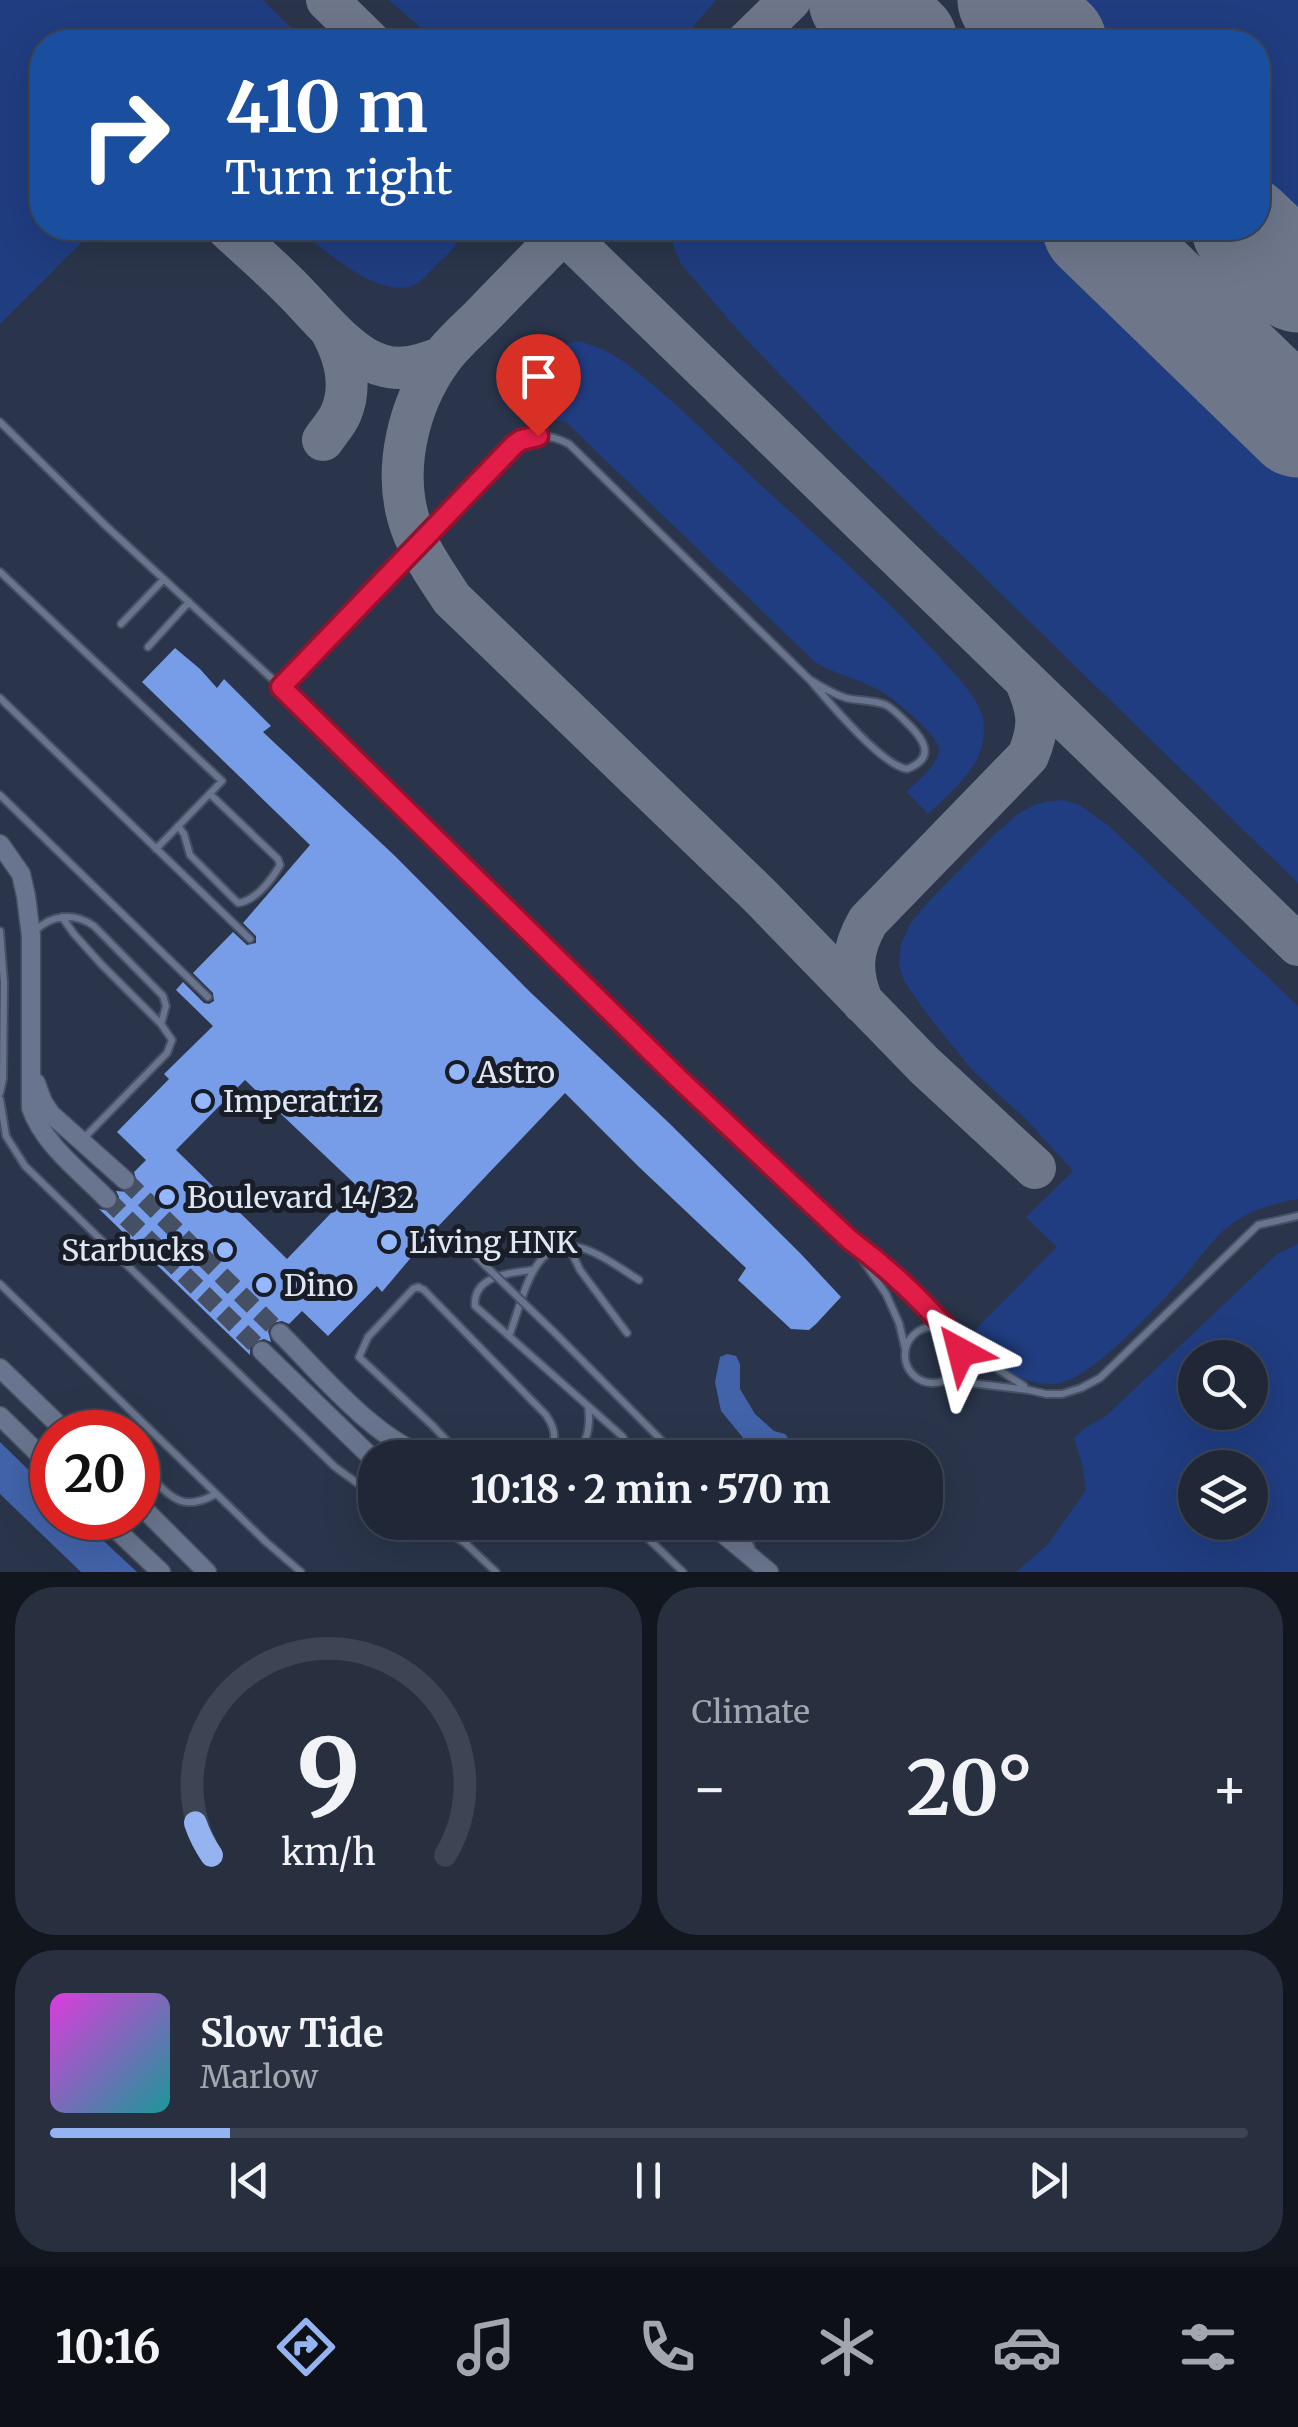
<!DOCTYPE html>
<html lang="en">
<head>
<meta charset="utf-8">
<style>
  :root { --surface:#202838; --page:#283040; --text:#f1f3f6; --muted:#a2a6ae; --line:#3d4453; --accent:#95b2f1 }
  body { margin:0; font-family:Merriweather,serif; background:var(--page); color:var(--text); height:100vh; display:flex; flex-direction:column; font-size:38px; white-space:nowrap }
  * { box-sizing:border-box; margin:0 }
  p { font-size:32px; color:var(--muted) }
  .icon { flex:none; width:55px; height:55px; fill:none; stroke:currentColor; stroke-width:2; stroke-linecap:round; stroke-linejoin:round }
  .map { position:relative; height:1572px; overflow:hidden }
  .sheet { display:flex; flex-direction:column; gap:15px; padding:15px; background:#12161f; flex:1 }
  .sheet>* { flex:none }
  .hud { position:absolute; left:30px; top:30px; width:1240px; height:210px; border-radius:40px; box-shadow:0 10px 40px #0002,0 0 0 2px var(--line); background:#1a4fa0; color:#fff; overflow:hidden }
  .tools { position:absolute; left:1178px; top:1340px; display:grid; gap:20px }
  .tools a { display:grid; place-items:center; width:90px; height:90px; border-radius:50%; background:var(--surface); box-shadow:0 10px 40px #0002,0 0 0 2px var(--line); font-size:50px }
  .speed { position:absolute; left:30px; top:1410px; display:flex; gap:20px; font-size:50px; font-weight:700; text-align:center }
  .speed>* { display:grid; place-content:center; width:130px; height:130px; border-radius:50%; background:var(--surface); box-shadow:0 10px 40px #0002,0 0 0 2px var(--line); line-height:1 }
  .speed .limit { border:15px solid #d22; background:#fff; color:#111 }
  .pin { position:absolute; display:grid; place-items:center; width:85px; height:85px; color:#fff; margin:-102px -42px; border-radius:50% 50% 50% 0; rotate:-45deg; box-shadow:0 0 10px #0007 }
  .pin .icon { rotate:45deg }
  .me { position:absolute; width:110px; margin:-55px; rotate:322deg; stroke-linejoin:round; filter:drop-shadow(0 0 8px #0008) }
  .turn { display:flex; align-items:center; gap:35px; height:210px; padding:0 30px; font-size:45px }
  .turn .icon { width:130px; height:130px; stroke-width:2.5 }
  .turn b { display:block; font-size:70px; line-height:85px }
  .big { font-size:75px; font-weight:700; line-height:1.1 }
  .sheet .tile { flex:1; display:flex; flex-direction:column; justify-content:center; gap:15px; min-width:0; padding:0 35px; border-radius:40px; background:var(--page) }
  .sheet .dial { align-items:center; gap:0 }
  .dial svg { height:260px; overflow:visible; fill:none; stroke:var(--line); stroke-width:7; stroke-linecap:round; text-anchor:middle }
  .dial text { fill:var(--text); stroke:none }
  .song { display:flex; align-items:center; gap:30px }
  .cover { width:120px; height:120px; border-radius:15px; background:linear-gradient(135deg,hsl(300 70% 55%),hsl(180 70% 35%)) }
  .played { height:10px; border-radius:5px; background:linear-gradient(90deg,var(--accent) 15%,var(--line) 15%) }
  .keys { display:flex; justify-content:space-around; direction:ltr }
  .heat { display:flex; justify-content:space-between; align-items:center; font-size:55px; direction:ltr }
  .sheet .tiles { flex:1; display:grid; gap:15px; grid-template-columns:1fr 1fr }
  .tile:last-child { grid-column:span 2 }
  .trip { position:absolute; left:358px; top:1440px; width:585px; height:100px; border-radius:40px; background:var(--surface); box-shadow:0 10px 40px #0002,0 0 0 2px var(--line); font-weight:700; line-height:100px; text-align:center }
  .tabs { display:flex; height:160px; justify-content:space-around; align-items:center; background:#0d1016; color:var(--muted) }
  .tabs .icon { width:70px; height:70px }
  .tabs .active { color:var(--accent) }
  .tabs b { font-size:45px; color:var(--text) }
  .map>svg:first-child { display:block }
</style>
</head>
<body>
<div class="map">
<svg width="1298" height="1572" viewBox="0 0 1298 1572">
  <rect width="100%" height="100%" fill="#2a354b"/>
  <!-- green -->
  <path fill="#203d81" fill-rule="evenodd" d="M0,0h263l43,42h-264v186h54l-96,96z
    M389,0h327l-36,42h-243z
    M1035,0h263v255l-40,-39v-174h-179z
    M297,228h158l-2,9 3,6c-5,11 -13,15 -21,23 -6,7 -14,17 -23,20 -38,11 -88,-37 -115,-58z
    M672,228h397l229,222v433l-459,-447 -97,-101 -61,-71 -7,-16z
    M579,341c17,5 34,12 48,23 44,33 85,75 125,113 68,62 143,128 203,197 11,13 25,29 28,45 7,43 -28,69 -55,95l-21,-22c10,-11 32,-27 32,-43 0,-14 -47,-52 -60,-59 -21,-11 -44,-16 -64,-28l-249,-240 -31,-5 -13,2 -22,-21c21,-24 45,-54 79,-57z
    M1063,800l15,4 30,21 190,181v193c-28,5 -55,13 -76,33 -13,12 -24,28 -35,41 -25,29 -91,102 -127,110 -33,7 -73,-21 -95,-43l92,-93 -31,-30 47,-46 -45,-50 -55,-50 -46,-57 -23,-33 -5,-17 2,-20 9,-20 20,-24 65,-66 22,-19 15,-9 12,-4z
    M1298,1244v328h-282l32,-28 38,-54 -4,-26 -8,-26 11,-10 21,-12 171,-162zM1195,1358h55v54h-55zM1195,1468h55v54h-55z"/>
  <!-- water -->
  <path fill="#4263aa" d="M727,1354l9,2 4,8v25l15,25 19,17 11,3 9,12 -4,11h-31l-38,-46 -6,-29 5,-25z
    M0,1442l52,51v25h27l58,54h-56l-81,-78z"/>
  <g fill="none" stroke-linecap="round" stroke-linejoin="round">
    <!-- taxiway -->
    <path stroke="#6e778a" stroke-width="42" d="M327,0l43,42
      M747,42l43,-42
      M227,228c22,21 46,41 67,63 24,24 55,65 87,74 22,7 39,0 60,-7
      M559,228l739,717
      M568,228c-29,29 -58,59 -87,89 -14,14 -31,28 -42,45 -30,43 -45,104 -31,155 8,30 27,56 44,82l310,299 162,167 111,103
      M323,440c6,-9 14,-17 18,-27 12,-28 3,-59 -11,-84
      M863,1003c-13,-30 -12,-53 5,-82l160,-165c13,-31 10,-46 -3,-76"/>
    <!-- runway -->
    <path stroke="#6e778a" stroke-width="105" d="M861,0l44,42
      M1010,0l44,42
      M1095,228l203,197
      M1244,228l54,52"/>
  </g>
  <!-- building -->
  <path fill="#779ce8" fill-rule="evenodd" d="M175,648l25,21 17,19 7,-9 47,47 -8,6 133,125 133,134 139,131 132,131 41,44 -25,27 -7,6 -18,-1 -53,-49 8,-12 -107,-101 -74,-74 -135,142 -48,57 -5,-6 -49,50 -26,-25 -13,13 -7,-3 -10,2 -4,8 3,11 -7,-3 -10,3 -4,5v8l-151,-146 10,2 7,-4 3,-10 -3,-6 12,1 6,-3 3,-7 -3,-10 12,-12 -29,-28 52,-53 -5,-5 49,-48 -37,-36 7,-8 21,21 5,1 5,-3 -1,-8 -20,-20 40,-41 14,13 9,-2v-7l-13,-13 67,-78 -168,-163zM245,1080l112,106 -70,73 -111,-109z"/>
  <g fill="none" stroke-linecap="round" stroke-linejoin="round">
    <!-- secondary-tunnel -->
    <path stroke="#455064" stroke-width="18" stroke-dasharray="18 9" stroke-linecap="butt" d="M125,1180l155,153
      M107,1199l155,152"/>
    <!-- lane casing -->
    <g stroke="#485163" stroke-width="10">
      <path id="lane" d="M0,422l105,103 176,162 397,391 171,162 37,54 13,29 6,25
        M0,572l222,209 -66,68
        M121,624l43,-45
        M148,647l41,-45
        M810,680c11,6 23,14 36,18 13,3 27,2 40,7 7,4 13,10 19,16 16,15 34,36 2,48 -26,-4 -79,-68 -97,-89z
        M281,687l233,-242c19,-12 36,-11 55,-1l241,236
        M0,698l250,241
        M0,795l208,202
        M178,826l6,8 6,21 48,48c17,-2 33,-22 42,-38l-2,-6 -68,-65
        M62,917l12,17 27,30 60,60 11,16 -5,13 -83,85
        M0,931l4,52 -1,96 -3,14
        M35,931c16,-16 39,-19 59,-5l69,70 3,10 -5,18
        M0,1099l6,37 19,30 310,301 29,21 11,2
        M855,1244l26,18 63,65
        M569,1247l11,23 47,63
        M532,1270c-24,3 -59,6 -57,36l147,130 15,22
        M0,1284l266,258 35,30
        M905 1355a28 28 0 1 1 56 0a28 28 0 1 1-56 0Z
        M555,1333l124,125
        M509,1336c15,-38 24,-109 81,-85 17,7 33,19 49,29
        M959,1344l65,42
        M946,1380l83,10 17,4h16l19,-6 19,-10 158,-153 40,-9
        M463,1458l-30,-32 -74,-69 9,-20 45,-48 5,-2 6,3 122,125c11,16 11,26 0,43
        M573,1458c15,-16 18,-32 15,-52
        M138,1466c30,24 38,50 78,28
        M434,1522l31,21 31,29
        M631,1522l52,50
        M737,1522l14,25
        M465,1543l20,-21"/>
    </g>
    <!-- secondary casing -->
    <g stroke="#485163" stroke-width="21">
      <path id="secondary" d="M0,844l21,30 5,22 5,40v172c13,37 49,63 76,91
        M36,1083l7,19 8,12 74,66
        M280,1333c42,42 94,106 150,125
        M262,1351l106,103 7,4
        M0,1368l66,64
        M0,1416l52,51
        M138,1503l69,69
        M104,1518l57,54
        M709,1522l60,50"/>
    </g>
    <!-- lane -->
    <use href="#lane" stroke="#69758e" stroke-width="6"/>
    <!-- secondary -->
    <use href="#secondary" stroke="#69758e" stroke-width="18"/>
    <!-- lane-bridge casing -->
    <g stroke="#485163" stroke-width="10" stroke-linecap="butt">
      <path id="lane-bridge" d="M464,1245l91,88"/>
    </g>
    <!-- lane-bridge -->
    <use href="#lane-bridge" stroke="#69758e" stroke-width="6"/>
  </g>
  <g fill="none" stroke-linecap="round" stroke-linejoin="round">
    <!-- route casing -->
    <g stroke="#92132f" stroke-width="25">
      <path id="route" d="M538,436l-17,4 -7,5 -233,242 397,391 172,162c30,22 57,46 83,74 11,12 24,22 28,38"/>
    </g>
    <!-- route -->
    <use href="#route" stroke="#e11d48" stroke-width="18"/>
  </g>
  <!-- markers -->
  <g fill="#94b7fd" stroke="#181d27" stroke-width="4">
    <circle cx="457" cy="1072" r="10"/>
    <circle cx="203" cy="1101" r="10"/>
    <circle cx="167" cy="1197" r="10"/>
    <circle cx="389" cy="1242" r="10"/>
    <circle cx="225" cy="1250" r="10"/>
    <circle cx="264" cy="1285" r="10"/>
  </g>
  <g text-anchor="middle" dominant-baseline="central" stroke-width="10" stroke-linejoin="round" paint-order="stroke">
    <!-- poi labels -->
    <g font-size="30" fill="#dfe6f4" stroke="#181d27" text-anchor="start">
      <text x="477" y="1072">Astro</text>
      <text x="223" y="1101">Imperatriz</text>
      <text x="187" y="1197">Boulevard 14/32</text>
      <text x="409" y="1242">Living HNK</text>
      <text x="205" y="1250" text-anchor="end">Starbucks</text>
      <text x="284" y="1285">Dino</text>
    </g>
  </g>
</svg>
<div class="tools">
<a><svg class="icon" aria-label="search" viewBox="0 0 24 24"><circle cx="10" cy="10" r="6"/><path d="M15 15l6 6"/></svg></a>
<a><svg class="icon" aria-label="layers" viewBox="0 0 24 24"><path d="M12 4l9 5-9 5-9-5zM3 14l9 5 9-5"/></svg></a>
</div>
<div class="speed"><div class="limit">20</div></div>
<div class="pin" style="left:538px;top:436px;background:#d93025"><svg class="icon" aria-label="arrive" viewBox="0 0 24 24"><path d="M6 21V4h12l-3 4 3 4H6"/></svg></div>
<svg class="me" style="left:961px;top:1352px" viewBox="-20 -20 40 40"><path d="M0-17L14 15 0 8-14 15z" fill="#e11d48" stroke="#fff" stroke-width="4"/></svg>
<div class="trip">10:18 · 2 min · 570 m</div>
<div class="hud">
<div class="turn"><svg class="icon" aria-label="right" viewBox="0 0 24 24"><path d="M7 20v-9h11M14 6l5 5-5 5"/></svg><div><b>410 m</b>Turn right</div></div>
</div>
</div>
<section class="sheet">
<div class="tiles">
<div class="tile dial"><svg viewBox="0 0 100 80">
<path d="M14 69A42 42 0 1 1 86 69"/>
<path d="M14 69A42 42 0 0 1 9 59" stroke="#95b2f1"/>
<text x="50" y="56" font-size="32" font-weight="700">9</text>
<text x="50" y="72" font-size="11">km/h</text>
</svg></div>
<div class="tile"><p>Climate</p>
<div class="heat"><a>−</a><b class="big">20°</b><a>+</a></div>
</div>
<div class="tile">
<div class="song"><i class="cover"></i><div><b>Slow Tide</b><p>Marlow</p></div></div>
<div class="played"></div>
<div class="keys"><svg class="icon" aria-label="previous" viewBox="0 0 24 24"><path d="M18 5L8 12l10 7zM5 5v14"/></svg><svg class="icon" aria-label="pause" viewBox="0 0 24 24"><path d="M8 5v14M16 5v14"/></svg><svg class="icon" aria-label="next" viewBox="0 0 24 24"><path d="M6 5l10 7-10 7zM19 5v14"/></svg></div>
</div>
</div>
</section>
<nav class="tabs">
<b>10:16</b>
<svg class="icon active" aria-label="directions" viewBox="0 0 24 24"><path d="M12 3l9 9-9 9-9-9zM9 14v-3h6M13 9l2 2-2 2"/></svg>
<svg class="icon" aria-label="music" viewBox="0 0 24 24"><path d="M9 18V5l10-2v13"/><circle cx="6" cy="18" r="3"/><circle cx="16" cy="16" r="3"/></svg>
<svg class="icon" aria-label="phone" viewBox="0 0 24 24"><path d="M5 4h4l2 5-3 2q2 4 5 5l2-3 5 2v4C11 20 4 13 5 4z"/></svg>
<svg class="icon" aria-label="climate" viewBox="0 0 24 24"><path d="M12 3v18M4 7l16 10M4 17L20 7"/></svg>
<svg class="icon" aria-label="car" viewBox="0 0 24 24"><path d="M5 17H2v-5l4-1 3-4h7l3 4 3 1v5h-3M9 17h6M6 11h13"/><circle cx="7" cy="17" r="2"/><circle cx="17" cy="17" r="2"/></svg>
<svg class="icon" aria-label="filters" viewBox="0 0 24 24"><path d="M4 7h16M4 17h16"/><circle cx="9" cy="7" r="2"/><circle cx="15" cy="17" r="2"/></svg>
</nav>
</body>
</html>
